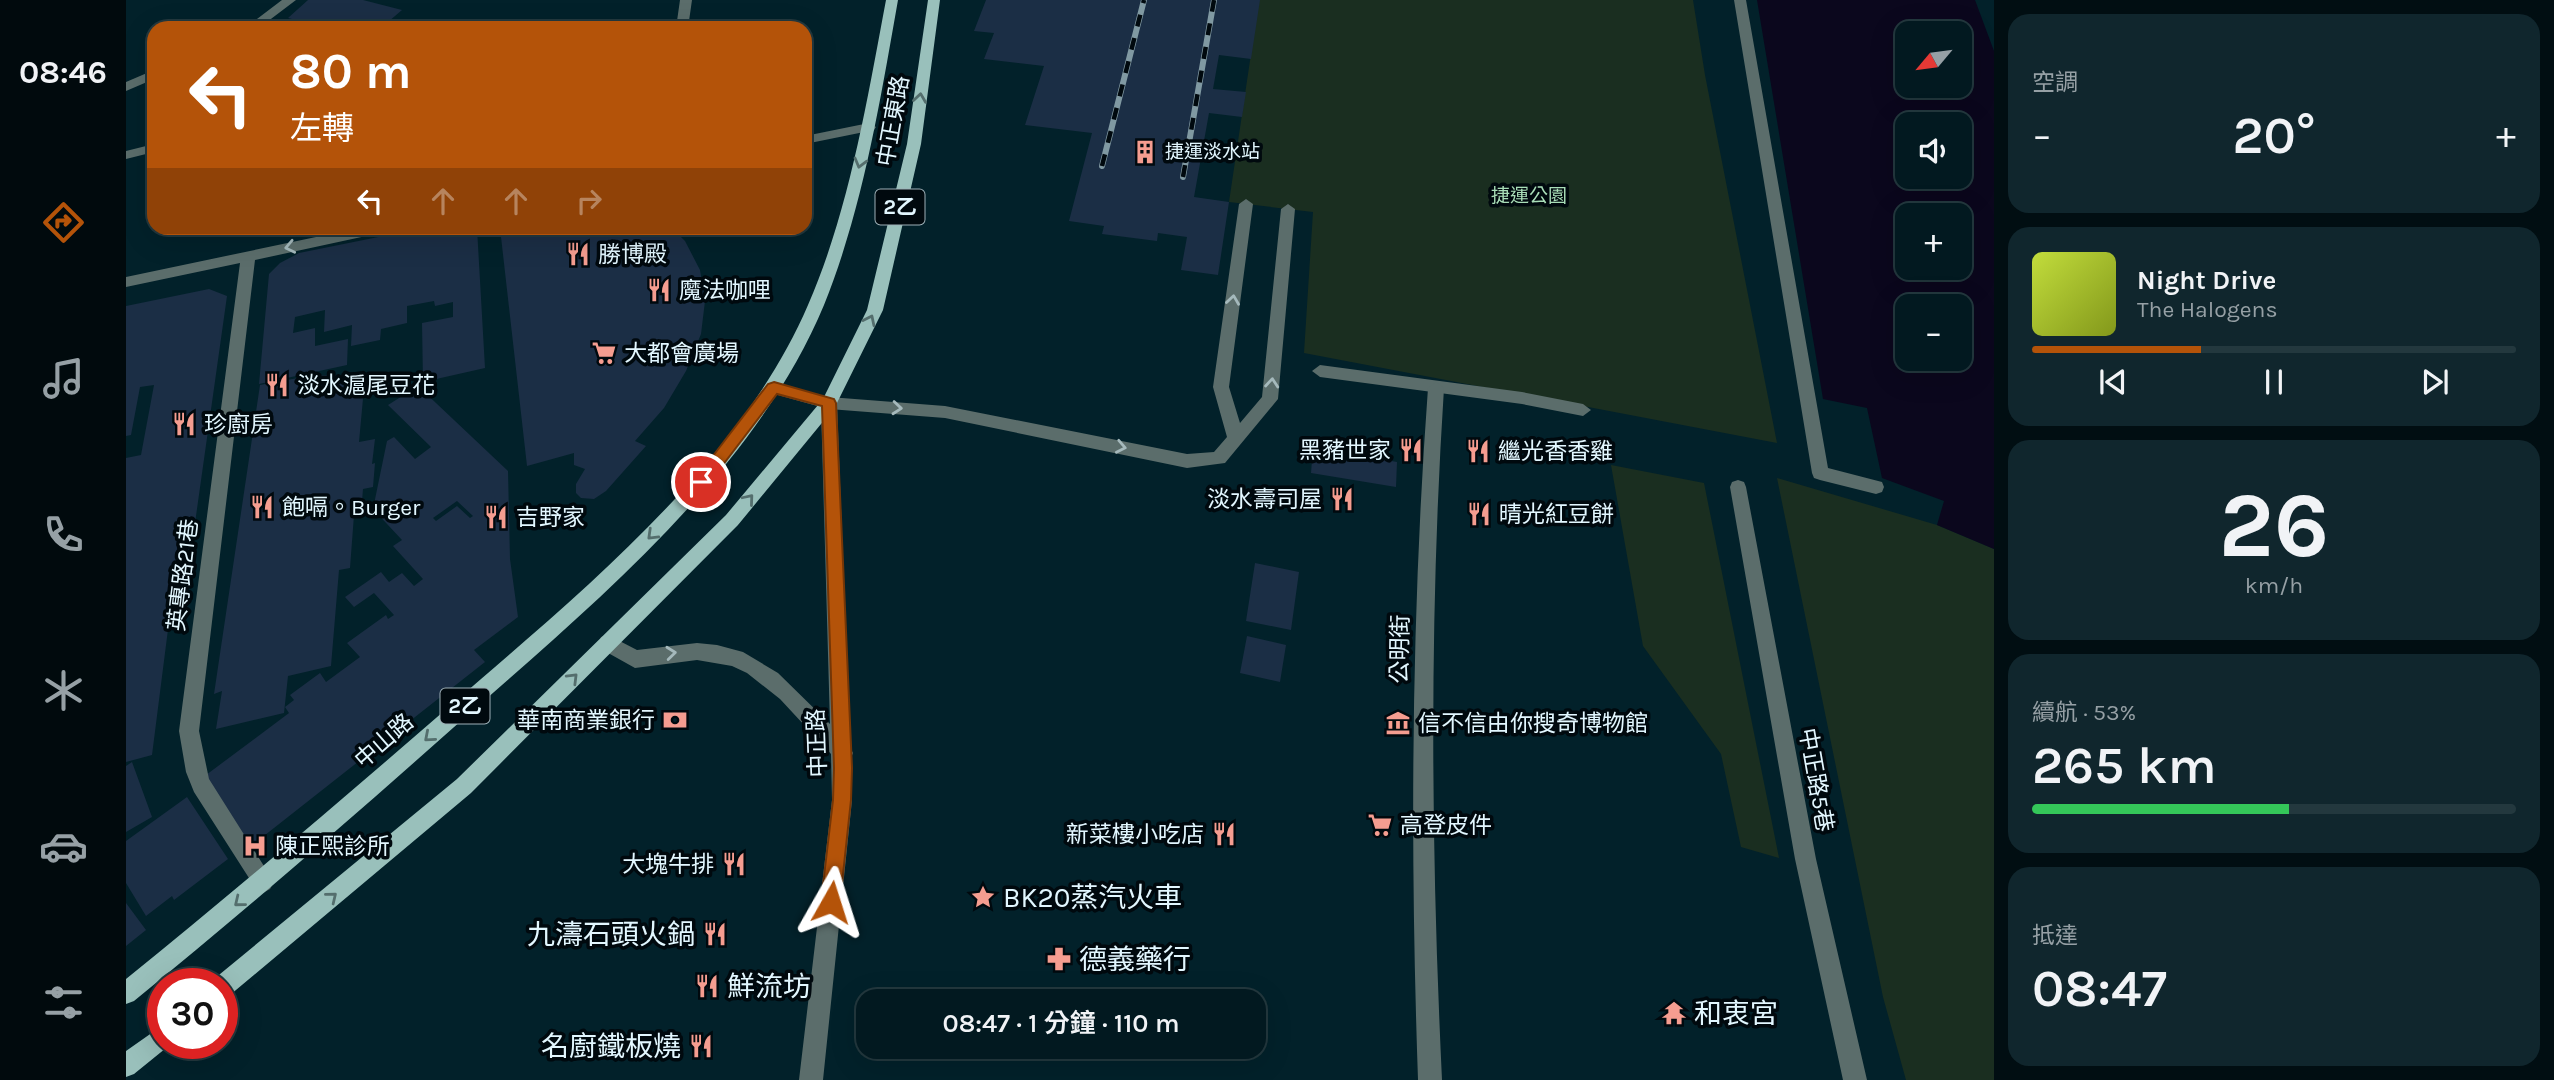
<!DOCTYPE html>
<html lang="zh-TW">
<head>
<meta charset="utf-8">
<style>
  :root { --surface:#021920; --page:#10262d; --text:#f1f3f6; --muted:#96a0a5; --line:#23383e; --accent:#b45309 }
  body { margin:0; font-family:Karla,"Noto Sans TC",sans-serif; background:var(--page); color:var(--text); height:100vh; display:flex; flex-direction:column; font-size:26px; white-space:nowrap }
  * { box-sizing:border-box; margin:0 }
  p { font-size:23px; color:var(--muted) }
  .icon { flex:none; width:38px; height:38px; fill:none; stroke:currentColor; stroke-width:2; stroke-linecap:round; stroke-linejoin:round }
  .map { position:relative; flex:1; overflow:hidden }
  .details { display:flex; flex-direction:column; gap:14px; padding:14px; background:#010e12; width:560px }
  .details>* { flex:none }
  .top-card { position:absolute; left:21px; top:21px; width:665px; height:214px; border-radius:21px; box-shadow:0 7px 28px #0002,0 0 0 2px var(--line); background:#b45309; color:#fff; overflow:hidden }
  .needle { width:46px; rotate:241deg }
  .fabs { position:absolute; left:1769px; top:21px; display:grid; gap:14px }
  .fabs a { display:grid; place-items:center; width:77px; height:77px; border-radius:14px; background:var(--surface); box-shadow:0 7px 28px #0002,0 0 0 2px var(--line); font-size:35px }
  .speed { position:absolute; left:21px; top:968px; display:flex; gap:14px; font-size:35px; font-weight:700; text-align:center }
  .speed>* { display:grid; place-content:center; width:91px; height:91px; border-radius:50%; background:var(--surface); box-shadow:0 7px 28px #0002,0 0 0 2px var(--line); line-height:1 }
  .speed .limit { border:10px solid #d22; background:#fff; color:#111 }
  .pin { position:absolute; display:grid; place-items:center; width:60px; height:60px; color:#fff; margin:-30px; border:4px solid #fff; border-radius:50%; box-shadow:0 2px 7px #0007 }
  .me { position:absolute; width:77px; margin:-38px; rotate:6deg; stroke-linejoin:round; filter:drop-shadow(0 0 5px #0008) }
  .turn { display:flex; align-items:center; gap:24px; height:147px; padding:0 28px; font-size:32px }
  .turn .icon { width:91px; height:91px; stroke-width:2.5 }
  .turn b { display:block; font-size:49px; line-height:60px }
  .lanes { display:flex; align-items:center; height:66px; padding:0 28px; background:#0003; justify-content:center; gap:35px; direction:ltr }
  .lanes .off { opacity:.35 }
  .big { font-size:52px; font-weight:600; line-height:1.1 }
  .details .card { flex:1; display:flex; flex-direction:column; justify-content:center; gap:10px; min-width:0; padding:0 24px; border-radius:21px; background:var(--page) }
  .details .dial { align-items:center; gap:0 }
  .dial b { font-size:91px; line-height:1 }
  .song { display:flex; align-items:center; gap:21px }
  .cover { width:84px; height:84px; border-radius:10px; background:linear-gradient(135deg,hsl(70 70% 55%),hsl(70 70% 35%)) }
  .played { height:7px; border-radius:4px; background:linear-gradient(90deg,var(--accent) 35%,var(--line) 35%) }
  .keys { display:flex; justify-content:space-around; direction:ltr }
  .heat { display:flex; justify-content:space-between; align-items:center; font-size:38px; direction:ltr }
  .charge { height:10px; border-radius:5px; background:linear-gradient(90deg,#34c759 53%,var(--line) 0) }
  .trip { position:absolute; left:730px; top:989px; width:410px; height:70px; border-radius:21px; background:var(--surface); box-shadow:0 7px 28px #0002,0 0 0 2px var(--line); font-weight:600; line-height:70px; text-align:center }
  main { display:flex; flex:1; min-height:0 }
  .tab-bar { display:flex; flex-direction:column; width:126px; justify-content:space-around; align-items:center; background:#010a0d; color:var(--muted) }
  .tab-bar .icon { width:49px; height:49px }
  .tab-bar .on { color:var(--accent) }
  .tab-bar b { font-size:32px; color:var(--text) }
  .map>svg:first-child { display:block }
</style>
</head>
<body>
<main>
<nav class="tab-bar">
<b>08:46</b>
<svg class="icon on" aria-label="directions" viewBox="0 0 24 24"><path d="M12 3l9 9-9 9-9-9zM9 14v-3h6M13 9l2 2-2 2"/></svg>
<svg class="icon" aria-label="music" viewBox="0 0 24 24"><path d="M9 18V5l10-2v13"/><circle cx="6" cy="18" r="3"/><circle cx="16" cy="16" r="3"/></svg>
<svg class="icon" aria-label="phone" viewBox="0 0 24 24"><path d="M5 4h4l2 5-3 2q2 4 5 5l2-3 5 2v4C11 20 4 13 5 4z"/></svg>
<svg class="icon" aria-label="climate" viewBox="0 0 24 24"><path d="M12 3v18M4 7l16 10M4 17L20 7"/></svg>
<svg class="icon" aria-label="car" viewBox="0 0 24 24"><path d="M5 17H2v-5l4-1 3-4h7l3 4 3 1v5h-3M9 17h6M6 11h13"/><circle cx="7" cy="17" r="2"/><circle cx="17" cy="17" r="2"/></svg>
<svg class="icon" aria-label="filters" viewBox="0 0 24 24"><path d="M4 7h16M4 17h16"/><circle cx="9" cy="7" r="2"/><circle cx="15" cy="17" r="2"/></svg>
</nav>
<div class="map">
<svg width="1868" height="1080" viewBox="0 0 1868 1080">
  <rect width="100%" height="100%" fill="#02212a"/>
  <!-- green -->
  <path fill="#1a2e20" d="M1133,0h434l12,75 72,368 -473,-90 9,-141 -84,-10z
    M1485,465l93,18 75,375 -38,-11 -20,-93 -78,-108z
    M1651,478l160,47 57,24v531h-88l-23,-83z"/>
  <!-- water -->
  <path fill="#0b071d" fill-rule="evenodd" d="M1631,0h218l19,51v498l-57,-24 7,-24 -62,-23 -15,-70 -44,-9zM1782,33h52v53h-52zM1782,124h52v53h-52zM1782,215h52v53h-52zM1782,306h52v53h-52z"/>
  <!-- building -->
  <path fill="#1b2e45" fill-rule="evenodd" d="M182,0h55l39,10 -21,18h-53l-40,-10z
    M860,0h274l-9,59 -32,-4 -6,34 33,3 -4,25 -33,-4 -15,84 35,5 -11,73 -37,-5 6,-33 -29,-4 -1,8 -55,-7 2,-8 -35,-5 23,-88 -67,-8 19,-59 -60,-7 10,-26 -20,-2z
    M297,228h54l8,140 -62,14 -1,-59 31,-6v-15l-18,4 -1,-5 -27,5v17l-26,6 -1,11 -29,6 1,-21 -28,7 1,-22 -30,7 -2,16 22,-5v18l33,-7 -1,26 -88,19 10,-110 11,-11 19,-10z
    M374,228h172l13,13 15,29 5,31 -4,33 -15,37 -22,37 -29,33 11,5 -40,45 -12,8 -13,-1 -5,-5v-9l9,-15 -11,-4v-12l-47,13z
    M83,289l18,7 -42,298 -13,4 -20,157 -26,7v-304l15,-3 13,-70 -14,2 -9,48 -5,1v-130z
    M207,375l32,2 -6,65 16,-3 -3,25 3,-1 -2,24 -10,2 -2,25 -7,1 -4,53 -11,2 -8,96 -43,10 -4,37 -68,16 6,-38 -8,3 46,-309 49,-9z
    M292,386l90,85 2,88 8,58 -44,33 11,12 -234,184 -49,-68 87,-65 -4,-6 9,-7 -4,-5 30,-22 6,9 34,-25 -13,-14 39,-28 2,4 6,-4 -20,-22 -20,14 -9,-10 36,-25 8,10 13,-9 12,13 9,-7 -30,-33 9,-6 -29,-31 14,-68 7,-4 21,22 16,-12 -43,-42zM331,501l16,15 -3,2 -13,-12 -21,15 -3,-3z
    M1187,447l84,15 -1,25 -85,-14z
    M1129,563l44,9 -8,58 -45,-9z
    M1121,636l39,9 -6,37 -40,-9z
    M6,762l20,55 -26,15v-66z
    M61,797l41,62 -54,41 -2,-4 -26,20 -20,-33v-42z
    M0,903l20,27 -20,16z"/>
  <g fill="none" stroke-linecap="round" stroke-linejoin="round">
    <!-- service -->
    <path fill="#5b6d6b" fill-rule="evenodd" d="M1608,0h12l82,468 54,14 2,5 -2,5 -6,2 -56,-14 -6,-2 -2,-5z
      M1120,199l7,5 -24,183 11,36 22,-26 19,-188 7,-5 7,5 -17,190 -53,64 -38,5 -242,-50 -116,-9 -8,-6 8,-6 116,9 242,48 27,-2 13,-15 -14,-50 26,-183z
      M1194,365l202,27 61,12 8,6 -8,6 -61,-12 -202,-27 -8,-6z"/>
    <!-- pedestrian -->
    <path fill="#5b6d6b" fill-rule="evenodd" d="M1612,480l6,2 2,5 70,372 51,221h-24l-48,-221 -65,-372 2,-5z"/>
    <!-- minor -->
    <path fill="#5b6d6b" fill-rule="evenodd" d="M156,0h14l-37,28h-14z
      M554,0h12l-4,28h-12z
      M28,70v9l-28,12v-9z
      M743,123l7,4 -2,3 -69,14v-8z
      M28,144v8l-28,7v-8z
      M233,228h28l-7,5 -125,27 -56,471 10,48 65,103 -4,7 -7,4 -7,-4 -62,-97 -8,-20 -7,-41 61,-468 -114,24v-10z
      M647,382l62,17 2,4 13,344 3,6 -2,5 1,42 -29,280h-24l33,-280 -1,-46 -51,-55 -33,-26 -15,-7 -35,-6 -62,8 -34,-19 -2,-6 2,-6 7,-2 29,15 60,-7 20,2 26,7 35,21 52,51 -9,-317 -54,-15 -2,-4 2,-4z
      M1310,382l8,6c-15,231 -13,461 -2,692h-24c-8,-231 -7,-461 10,-692z"/>
    <!-- primary -->
    <path fill="#99c0bb" fill-rule="evenodd" d="M760,0h12c-18,102 -35,208 -74,305 -69,166 -230,299 -362,415 -108,96 -216,190 -328,281l-8,3v-25c110,-89 218,-181 325,-274 129,-112 288,-240 357,-400 41,-94 59,-204 78,-305z
      M802,0h12l-19,144 -38,166 -48,97 -97,118 -267,268 -241,202 -8,3v-14h-10l2,-5 243,-200 269,-264 97,-116 44,-89 40,-166z
      M37,1025v18l8,1 -37,30 -8,3v-26z"/>
    <!-- rail casing -->
    <g stroke="#8099a2" stroke-width="6">
      <path id="rail" d="M976,166l42,-166
        M1057,177l31,-177"/>
    </g>
    <!-- rail -->
    <use href="#rail" stroke="#00090e" stroke-width="4.5" stroke-dasharray="12" stroke-linecap="butt"/>
  </g>
  <!-- one-way arrows -->
  <defs><path id="oneway-chevron" d="M-2-3.5L2.5 0L-2 3.5" fill="none" stroke-width="1.6" stroke-linecap="round" stroke-linejoin="round" transform="scale(1.75)"/></defs>
  <g stroke="#546e6d">
    <use href="#oneway-chevron" transform="translate(794 98) rotate(-82)"/>
    <use href="#oneway-chevron" transform="translate(734 163) rotate(105)"/>
    <use href="#oneway-chevron" transform="translate(744 320) rotate(-64)"/>
    <use href="#oneway-chevron" transform="translate(623 499) rotate(-50)"/>
    <use href="#oneway-chevron" transform="translate(526 535) rotate(136)"/>
    <use href="#oneway-chevron" transform="translate(447 678) rotate(-45)"/>
    <use href="#oneway-chevron" transform="translate(303 737) rotate(139)"/>
    <use href="#oneway-chevron" transform="translate(206 897) rotate(-39)"/>
    <use href="#oneway-chevron" transform="translate(113 902) rotate(141)"/>
  </g>
  <g stroke="#a5b9bc">
    <use href="#oneway-chevron" transform="translate(164 247) rotate(168)"/>
    <use href="#oneway-chevron" transform="translate(1107 300) rotate(-82)"/>
    <use href="#oneway-chevron" transform="translate(1146 383) rotate(-85)"/>
    <use href="#oneway-chevron" transform="translate(771 408) rotate(5)"/>
    <use href="#oneway-chevron" transform="translate(995 447) rotate(11)"/>
    <use href="#oneway-chevron" transform="translate(545 653) rotate(-6)"/>
  </g>
  <!-- route -->
  <path fill="#b45309" stroke="#753606" stroke-width="2" d="M648,382l60,17 2,4 16,365 -1,32 -11,102 -2,7 -7,3 -7,-3 -3,-7 12,-102 1,-32 -12,-362 -45,-12 -71,93 -5,2 -8,-7 75,-98z"/>
  <!-- icons -->
  <defs>
    <g id="building-bare" transform="scale(1.89)"><path d="M-4-6H4V6H1V3H-1V6H-4ZM-2.5-4.3h1.7v1.8h-1.7ZM.8-4.3h1.7v1.8H.8ZM-2.5-1h1.7V.8h-1.7ZM.8-1h1.7V.8H.8Z" fill="#f59d90" stroke="#00090e" stroke-width="2.5" paint-order="stroke"/></g>
    <g id="restaurant-bare" transform="scale(1.89)"><path d="M-5-6h1v4h1v-4h1v4h1v-4h1v5L-1.5 .5V6h-2V.5L-5-1ZM5-6V6H3V1.5H1.5Q1.5-4 5-6Z" fill="#f59d90" stroke="#00090e" stroke-width="2.5" paint-order="stroke"/></g>
    <g id="supermarket-bare" transform="scale(1.89)"><path d="M-6-5.5h2.5l.6 2H6L4.5 2H-2.5L-4.4-4H-6ZM-1.5 3.2a1.3 1.3 0 1 0 .1 0ZM3 3.2a1.3 1.3 0 1 0 .1 0Z" fill="#f59d90" stroke="#00090e" stroke-width="2.5" paint-order="stroke"/></g>
    <g id="bank-bare" transform="scale(1.89)"><path d="M-6-4H6V4H-6ZM0-2.3a2.3 2.3 0 1 0 0 4.6a2.3 2.3 0 1 0 0-4.6Z" fill="#f59d90" stroke="#00090e" stroke-width="2.5" paint-order="stroke"/></g>
    <g id="museum-bare" transform="scale(1.89)"><path d="M0-6L6-3V-2H-6V-3ZM-5-1h2V3h-2ZM-1-1h2V3h-2ZM3-1h2V3H3ZM-6 4H6V6H-6Z" fill="#f59d90" stroke="#00090e" stroke-width="2.5" paint-order="stroke"/></g>
    <g id="hospital-bare" transform="scale(1.89)"><path d="M-5-5h3v3.5h4V-5h3V5h-3V1.5h-4V5h-3Z" fill="#f59d90" stroke="#00090e" stroke-width="2.5" paint-order="stroke"/></g>
    <g id="sight-bare" transform="scale(1.89)"><path d="M0-6L1.8-2.2L6-1.7L2.9 1.2L3.7 5.4L0 3.3L-3.7 5.4L-2.9 1.2L-6-1.7L-1.8-2.2Z" fill="#f59d90" stroke="#00090e" stroke-width="2.5" paint-order="stroke"/></g>
    <g id="pharmacy-bare" transform="scale(1.89)"><path d="M-2-6h4v4h4v4h-4v4h-4v-4h-4v-4h4Z" fill="#f59d90" stroke="#00090e" stroke-width="2.5" paint-order="stroke"/></g>
    <g id="temple-bare" transform="scale(1.89)"><path d="M0-6L5-2H3V0L6.5 2.5H4V6H1.5V3h-3V6H-4V2.5H-6.5L-3 0V-2H-5Z" fill="#f59d90" stroke="#00090e" stroke-width="2.5" paint-order="stroke"/></g>
  </defs>
  <g fill-rule="evenodd">
    <use href="#building-bare" x="1019" y="152"/>
    <use href="#restaurant-bare" x="452" y="254"/>
    <use href="#restaurant-bare" x="533" y="290"/>
    <use href="#supermarket-bare" x="478" y="353"/>
    <use href="#restaurant-bare" x="151" y="385"/>
    <use href="#restaurant-bare" x="58" y="424"/>
    <use href="#restaurant-bare" x="1285" y="450"/>
    <use href="#restaurant-bare" x="1352" y="451"/>
    <use href="#restaurant-bare" x="1216" y="499"/>
    <use href="#restaurant-bare" x="136" y="507"/>
    <use href="#restaurant-bare" x="1353" y="514"/>
    <use href="#restaurant-bare" x="370" y="517"/>
    <use href="#bank-bare" x="549" y="720"/>
    <use href="#museum-bare" x="1272" y="723"/>
    <use href="#supermarket-bare" x="1254" y="825"/>
    <use href="#restaurant-bare" x="1098" y="834"/>
    <use href="#hospital-bare" x="129" y="846"/>
    <use href="#restaurant-bare" x="608" y="864"/>
    <use href="#sight-bare" x="857" y="897"/>
    <use href="#restaurant-bare" x="589" y="934"/>
    <use href="#pharmacy-bare" x="933" y="959"/>
    <use href="#restaurant-bare" x="581" y="986"/>
    <use href="#temple-bare" x="1548" y="1013"/>
    <use href="#restaurant-bare" x="575" y="1046"/>
  </g>
  <g text-anchor="middle" dominant-baseline="central" stroke-width="7" stroke-linejoin="round" paint-order="stroke">
    <!-- far-poi labels -->
    <g font-size="19" fill="#e2f7ff" stroke="#00090e" text-anchor="start">
      <text x="1039" y="152">捷運淡水站</text>
    </g>
    <!-- far-park labels -->
    <g font-size="19" fill="#a9deb8" stroke="#00090e">
      <text x="1403" y="196">捷運公園</text>
    </g>
    <!-- shield labels -->
    <g fill="#00090e" stroke="#9eb0b7" stroke-width="2">
      <rect x="749.5" y="189.5" width="49" height="35" rx="5"/>
      <rect x="314.5" y="688.5" width="49" height="35" rx="5"/>
    </g>
    <g font-size="21" font-weight="bold" fill="#e2f7ff">
      <text x="774" y="207">2乙</text>
      <text x="339" y="706">2乙</text>
    </g>
    <!-- street labels -->
    <g font-size="23" fill="#e2f7ff" stroke="#00090e">
      <text transform="translate(767 121) rotate(-80)">中正東路</text>
      <text transform="translate(57 575) rotate(-83)">英專路21巷</text>
      <text transform="translate(1274 649) rotate(-89)">公明街</text>
      <text transform="translate(258 741) rotate(-41)">中山路</text>
      <text transform="translate(691 743) rotate(-92)">中正路</text>
      <text transform="translate(1690 780) rotate(80)">中正路5巷</text>
    </g>
    <!-- poi labels -->
    <g font-size="23" fill="#e2f7ff" stroke="#00090e" text-anchor="start">
      <text x="472" y="254">勝博殿</text>
      <text x="553" y="290">魔法咖哩</text>
      <text x="498" y="353">大都會廣場</text>
      <text x="171" y="385">淡水滬尾豆花</text>
      <text x="78" y="424">珍廚房</text>
      <text x="1265" y="450" text-anchor="end">黑豬世家</text>
      <text x="1372" y="451">繼光香香雞</text>
      <text x="1196" y="499" text-anchor="end">淡水壽司屋</text>
      <text x="156" y="507">飽嗝。Burger</text>
      <text x="1373" y="514">晴光紅豆餅</text>
      <text x="390" y="517">吉野家</text>
      <text x="529" y="720" text-anchor="end">華南商業銀行</text>
      <text x="1292" y="723">信不信由你搜奇博物館</text>
      <text x="1274" y="825">高登皮件</text>
      <text x="1078" y="834" text-anchor="end">新菜樓小吃店</text>
      <text x="149" y="846">陳正煕診所</text>
      <text x="588" y="864" text-anchor="end">大塊牛排</text>
    </g>
    <!-- near-poi labels -->
    <g font-size="28" fill="#e2f7ff" stroke="#00090e" text-anchor="start">
      <text x="877" y="897">BK20蒸汽火車</text>
      <text x="569" y="934" text-anchor="end">九濤石頭火鍋</text>
      <text x="953" y="959">德義藥行</text>
      <text x="601" y="986">鮮流坊</text>
      <text x="1568" y="1013">和衷宮</text>
      <text x="555" y="1046" text-anchor="end">名廚鐵板燒</text>
    </g>
  </g>
</svg>
<div class="fabs">
<a><svg class="needle" viewBox="-14 -14 28 28"><path d="M0-13l5 13h-10z" fill="#e53935"/><path d="M0 13l5-13h-10z" fill="#96a0a5"/></svg></a>
<a><svg class="icon" aria-label="sound" viewBox="0 0 24 24"><path d="M4 9h4l5-4v14l-5-4H4zM17 9q2 3 0 6"/></svg></a>
<a>+</a>
<a>−</a>
</div>
<div class="speed"><div class="limit">30</div></div>
<div class="pin" style="left:575px;top:482px;background:#d93025"><svg class="icon" aria-label="arrive" viewBox="0 0 24 24"><path d="M6 21V4h12l-3 4 3 4H6"/></svg></div>
<svg class="me" style="left:705px;top:902px" viewBox="-20 -20 40 40"><path d="M0-17L14 15 0 8-14 15z" fill="#b45309" stroke="#fff" stroke-width="4"/></svg>
<div class="trip">08:47 · 1 分鐘 · 110 m</div>
<div class="top-card">
<div class="turn"><svg class="icon" aria-label="left" viewBox="0 0 24 24"><path d="M17 20v-9H6M10 6l-5 5 5 5"/></svg><div><b>80 m</b>左轉</div></div>
<div class="lanes"><svg class="icon" aria-label="left" viewBox="0 0 24 24"><path d="M17 20v-9H6M10 6l-5 5 5 5"/></svg><svg class="icon off" aria-label="ahead" viewBox="0 0 24 24"><path d="M12 20V5M6 11l6-6 6 6"/></svg><svg class="icon off" aria-label="ahead" viewBox="0 0 24 24"><path d="M12 20V5M6 11l6-6 6 6"/></svg><svg class="icon off" aria-label="right" viewBox="0 0 24 24"><path d="M7 20v-9h11M14 6l5 5-5 5"/></svg></div>
</div>
</div>
<section class="details">
<div class="card"><p>空調</p>
<div class="heat"><a>−</a><b class="big">20°</b><a>+</a></div>
</div>
<div class="card">
<div class="song"><i class="cover"></i><div><b>Night Drive</b><p>The Halogens</p></div></div>
<div class="played"></div>
<div class="keys"><svg class="icon" aria-label="previous" viewBox="0 0 24 24"><path d="M18 5L8 12l10 7zM5 5v14"/></svg><svg class="icon" aria-label="pause" viewBox="0 0 24 24"><path d="M8 5v14M16 5v14"/></svg><svg class="icon" aria-label="next" viewBox="0 0 24 24"><path d="M6 5l10 7-10 7zM19 5v14"/></svg></div>
</div>
<div class="card dial"><b>26</b><p>km/h</p></div>
<div class="card"><p>續航 · 53%</p><b class="big">265 km</b><div class="charge"></div></div>
<div class="card"><p>抵達</p><b class="big">08:47</b></div>
</section>
</main>
</body>
</html>
